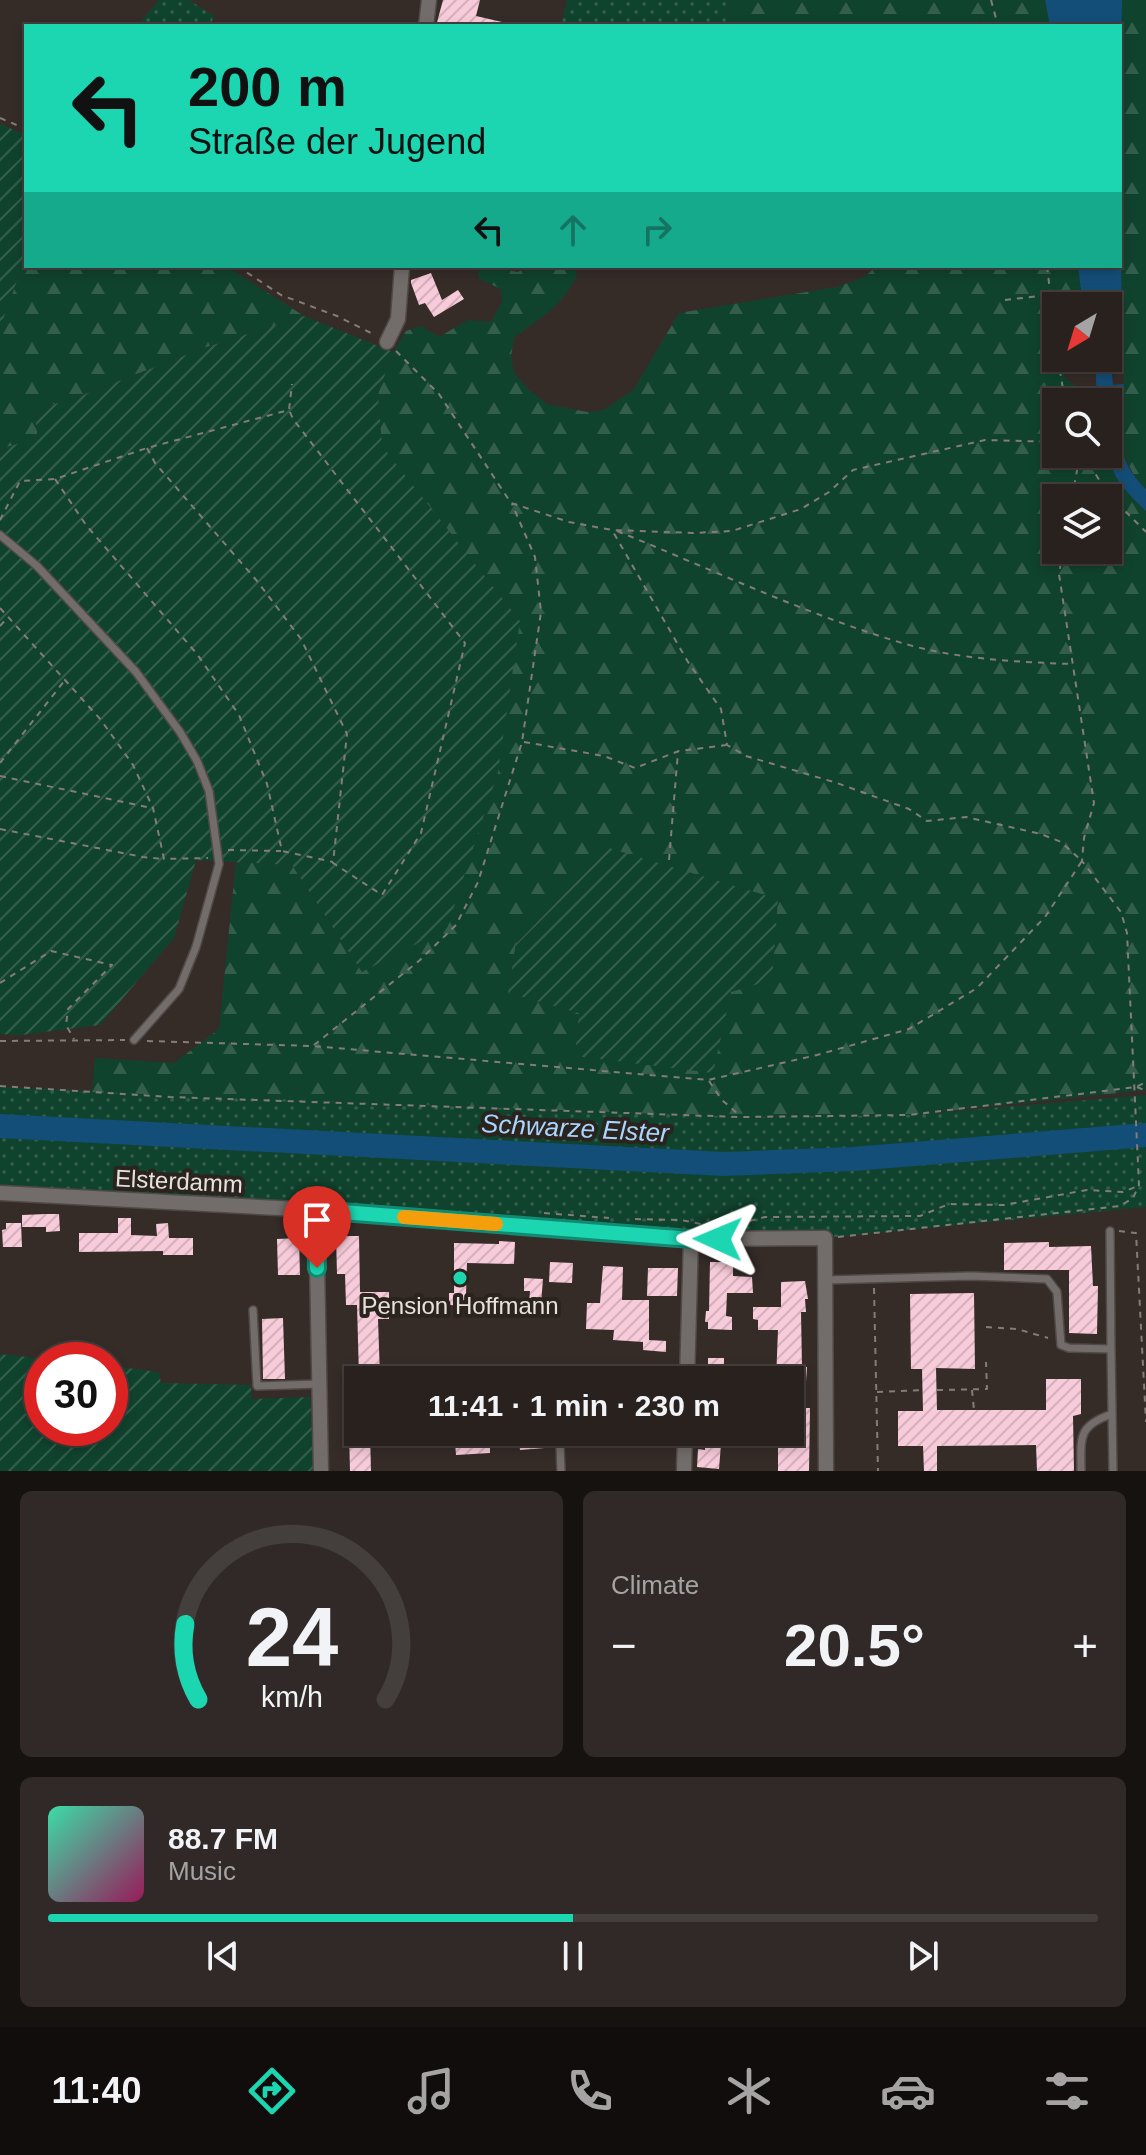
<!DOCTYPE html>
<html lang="en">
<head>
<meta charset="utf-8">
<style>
  :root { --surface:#28211e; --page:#302927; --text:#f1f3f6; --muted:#a5a3a4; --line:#443e3c; --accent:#1cd5b1 }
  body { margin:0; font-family:Arial,sans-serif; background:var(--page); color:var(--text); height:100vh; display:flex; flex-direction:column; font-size:30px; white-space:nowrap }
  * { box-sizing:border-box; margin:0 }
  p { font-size:26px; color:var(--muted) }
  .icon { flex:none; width:44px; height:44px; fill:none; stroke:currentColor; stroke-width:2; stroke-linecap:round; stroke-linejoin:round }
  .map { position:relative; height:1471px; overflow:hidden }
  .panel { display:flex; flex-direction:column; gap:20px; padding:20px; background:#161210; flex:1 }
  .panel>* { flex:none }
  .top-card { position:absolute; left:24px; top:24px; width:1098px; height:244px; border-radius:0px; box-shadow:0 4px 12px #0003,0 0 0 2px var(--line); background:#1cd5b1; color:#111; overflow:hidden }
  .needle { width:52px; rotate:218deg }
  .tools { position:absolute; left:1042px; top:292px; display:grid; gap:16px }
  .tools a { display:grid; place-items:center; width:80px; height:80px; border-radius:0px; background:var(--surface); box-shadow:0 4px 12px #0003,0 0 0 2px var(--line); font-size:40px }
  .speed { position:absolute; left:24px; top:1342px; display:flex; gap:16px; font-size:40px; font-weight:700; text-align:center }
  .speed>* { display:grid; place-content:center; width:104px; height:104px; border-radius:50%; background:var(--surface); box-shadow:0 4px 12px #0003,0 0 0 2px var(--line); line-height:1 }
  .speed .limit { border:12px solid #d22; background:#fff; color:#111 }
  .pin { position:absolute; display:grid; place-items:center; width:68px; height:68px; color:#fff; margin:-82px -34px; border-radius:50% 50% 50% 0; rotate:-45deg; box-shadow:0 0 8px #0007 }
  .pin .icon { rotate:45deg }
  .me { position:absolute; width:88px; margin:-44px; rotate:271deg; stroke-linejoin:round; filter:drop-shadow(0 0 6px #0008) }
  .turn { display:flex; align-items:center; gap:28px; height:168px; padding:0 32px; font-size:36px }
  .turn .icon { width:104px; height:104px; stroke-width:2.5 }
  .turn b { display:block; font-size:56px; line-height:68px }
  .lanes { display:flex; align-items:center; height:76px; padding:0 32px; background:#0003; justify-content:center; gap:40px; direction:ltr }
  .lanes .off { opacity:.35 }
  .big { font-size:60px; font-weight:600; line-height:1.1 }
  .panel .card { flex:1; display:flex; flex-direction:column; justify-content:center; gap:12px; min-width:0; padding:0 28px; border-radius:12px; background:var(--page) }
  .panel .dial { align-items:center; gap:0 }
  .dial svg { height:208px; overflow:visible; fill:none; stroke:var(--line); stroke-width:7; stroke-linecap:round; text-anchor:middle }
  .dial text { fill:var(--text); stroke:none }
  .song { display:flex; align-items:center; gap:24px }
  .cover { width:96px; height:96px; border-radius:12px; background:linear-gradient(135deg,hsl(160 70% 55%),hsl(330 70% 35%)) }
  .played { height:8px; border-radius:4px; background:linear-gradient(90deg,var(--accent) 50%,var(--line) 50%) }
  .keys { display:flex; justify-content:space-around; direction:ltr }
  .heat { display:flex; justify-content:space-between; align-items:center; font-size:44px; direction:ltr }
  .panel .tiles { flex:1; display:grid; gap:20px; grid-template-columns:1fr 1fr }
  .card:last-child { grid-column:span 2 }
  .trip { position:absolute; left:344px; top:1366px; width:460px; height:80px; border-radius:0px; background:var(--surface); box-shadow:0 4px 12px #0003,0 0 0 2px var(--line); font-weight:600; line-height:80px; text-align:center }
  .dock { display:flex; height:128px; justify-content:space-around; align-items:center; background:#100d0c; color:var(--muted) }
  .dock .icon { width:56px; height:56px }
  .dock .current { color:var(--accent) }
  .dock b { font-size:36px; color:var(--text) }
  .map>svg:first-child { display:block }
</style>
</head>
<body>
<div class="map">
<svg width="1146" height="1471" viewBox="0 0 1146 1471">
  <defs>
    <pattern id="grass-dots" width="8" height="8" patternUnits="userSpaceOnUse" patternTransform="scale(2)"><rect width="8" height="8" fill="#10432d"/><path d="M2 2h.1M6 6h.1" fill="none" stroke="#335e4b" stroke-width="1.8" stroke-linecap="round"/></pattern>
    <pattern id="forest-firs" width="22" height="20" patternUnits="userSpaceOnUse" patternTransform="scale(2)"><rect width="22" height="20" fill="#10432d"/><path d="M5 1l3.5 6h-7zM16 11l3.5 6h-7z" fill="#335e4b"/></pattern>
    <pattern id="garden-furrows" width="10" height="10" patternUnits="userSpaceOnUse" patternTransform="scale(2)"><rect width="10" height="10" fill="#10432d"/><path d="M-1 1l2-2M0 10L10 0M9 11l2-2" fill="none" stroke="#335e4b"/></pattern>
    <pattern id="building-hatch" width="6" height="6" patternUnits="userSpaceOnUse" patternTransform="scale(2)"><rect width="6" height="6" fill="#f8cbda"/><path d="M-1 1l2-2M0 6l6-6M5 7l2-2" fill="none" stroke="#d4b0bc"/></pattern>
  </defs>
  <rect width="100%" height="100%" fill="#352c28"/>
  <!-- grass -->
  <path fill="url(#grass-dots)" d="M159,0h30l25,16 -4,10h-73z
    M567,0h162l-1,10 8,16h-175z
    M0,1087l740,30 169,-2 237,-20v112l-321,31 -134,1 -691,-50z"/>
  <!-- forest -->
  <path fill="url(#forest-firs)" fill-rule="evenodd" d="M729,0h316l5,26h-68l-2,-6 -12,6h-232l-8,-17z
    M1122,0h24v489l-10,-10 -16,-30 4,-65 -2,-29 -2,-270z
    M26,255v11h200l78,50 -100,32 -129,50 -41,12 4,29 -38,10v-121z
    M478,266h16l23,6 15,-6h42l3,9c-15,32 -36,42 -63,63l-3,18 3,17 15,17 18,14 40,8 17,-2 30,-21 45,-76 158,-26 27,-10 13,-11h201l5,40h-27v52h7l2,20 10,8h21l1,16h-41v52h51c5,25 21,40 39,57v579l-237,25 -169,2 -648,-25 3,-34 79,5 45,-34 17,-167 56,3 70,107 158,-351 -139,-175 -3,-52 15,-42 13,-21 15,-5 18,11 29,-17 23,2 11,-20 -1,-13 -22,-10zM1056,498h52v52h-52zM609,848l-34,208 5,-43 -72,-20 8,-49z"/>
  <!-- garden -->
  <path fill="url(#garden-furrows)" d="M0,124l26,11v120l-26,73z
    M304,316l89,36 -15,42 4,52 138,175 -22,151 -51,156 -85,44 -70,-107 -96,-5 -22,78 -74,87 -79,10 -21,-1v-585l38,-11 -4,-28 41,-12 129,-50z
    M609,848l169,51 -6,81 -41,12 -18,81 -138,-17 4,-43 -71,-20 8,-49z
    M0,1354l55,6h-13v68h68v-62l49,6 2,11 90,2 1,14 58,-2 4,74h-314z"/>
  <!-- water -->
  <path fill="#134e78" d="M1045,0h77l-2,85v-59h-70z
    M1120,104l2,251 -12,1 3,29 11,-1c-3,44 -13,71 22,105v22c-45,-43 -38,-50 -38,-109h-11l-2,-44h13v-52h-25l-5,-40h42z"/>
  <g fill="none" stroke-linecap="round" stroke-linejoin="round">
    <!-- river -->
    <path stroke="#134e78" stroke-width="24" d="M0,1126l724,38 129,-5 293,-24"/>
  </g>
  <!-- building -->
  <path fill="url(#building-hatch)" d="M443,0h37l-4,16 26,6 -1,4h-65z
    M431,273l11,27 16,-10 6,9 -30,18 -9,-14 -6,2 -8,-22v-3z
    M46,1214h13l1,17 -14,1v-5h-24v-12z
    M118,1218h13v17l26,1 -1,-12 12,-1 1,15h24v17h-30v-4l-84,1v-19h39z
    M6,1223h15l1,24h-19l-1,-17 4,-1z
    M336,1236h23l1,56h29v27h-11l2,58h-21l-2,-72h-11l-1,-31h-8z
    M299,1238l1,37h-22l-1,-36z
    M499,1241l16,1 -1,22 -47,-1 -1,31h4l-1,12 -20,-1v-12h5v-50l45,1z
    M1049,1242v5l42,-1 2,40h5l-1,48 -28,-1v-63h-65v-27z
    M550,1262l23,1 -1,20 -23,-1z
    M710,1262h23v14l19,1 1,16h-26l-1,23 6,1v13l-24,-1v-7h-3l1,-11h3z
    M603,1266l20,1 -1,33h27v40l17,1v11l-23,-2v-8l-30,-2 1,-10 -28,-1 1,-26h13z
    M648,1268h30l-1,28h-30z
    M524,1278l19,1 -3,37 -12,-1 2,-24h-6z
    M805,1281l3,18h-3l1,13h-5l1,55h5l-1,15 -30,-2 2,-50h-20v-10l-5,-1v-12h28v-25z
    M974,1293l1,76 -39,-1 1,42h109v-31h35v35l-8,2 1,55h-37l-1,-26 -99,1v25h-13l-1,-25h-25v-35h25l-1,-42h-11l-1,-75z
    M283,1318l2,61h-22l-1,-60z
    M708,1358h16v22h-16z
    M790,1408h20l-1,63h-31v-29h12z
    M349,1432h21l1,39h-21z
    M544,1432l1,16 -25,2 -2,-17z
    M705,1432h17l-3,37 -22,-2 1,-18 7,1z
    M490,1442v11l-34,2 -1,-12z"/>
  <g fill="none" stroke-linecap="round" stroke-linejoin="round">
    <!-- lane casing -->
    <g stroke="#514945" stroke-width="10">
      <path id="lane" d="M0,535l37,31 99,106 44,60 17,29 12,30 10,73 -23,83 -17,42 -45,51
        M1110,1231l1,118
        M826,1280l145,-4 76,3 10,13 4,53 8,3 42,1 2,122
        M253,1310l4,76 62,-2
        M560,1445l1,26
        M1081,1471c0,-33 -4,-45 31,-57"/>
    </g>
    <!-- street casing -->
    <g stroke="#514945" stroke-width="17">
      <path id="street" d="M426,26l3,-26
        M387,342l11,-23 4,-53
        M0,1193l316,17 375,29 134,-1 1,233
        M316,1210l5,261
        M687,1380l4,-141
        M684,1471l1,-39"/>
    </g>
    <!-- path -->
    <path stroke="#837c78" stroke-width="2" stroke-dasharray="6 6" stroke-linecap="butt" d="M991,0l7,26
      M0,118l26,11
      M237,266l44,29 56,21 38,19
      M1047,266l9,76
      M1005,300l43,-5
      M396,351l43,43 72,109 58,19 43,8 81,3 39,-2 69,-22 28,-17 24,-22 132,-30 71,2
      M1058,358l7,44
      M147,448l8,15 102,118 44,58 46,95 -14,129 49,32 39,-62 44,-190 -172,-224 -4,-9
      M1083,454l25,40 38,38
      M55,479l31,46 111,129 42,61 28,69 15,67 51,11
      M1072,498l8,-44
      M0,520l20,-39 35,-2 92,-31 142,-38 3,-26
      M617,531c94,38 188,83 285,112 53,16 115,19 170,21
      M0,608l101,112 32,45 20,43 11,51 44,-1
      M0,626l8,-9
      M524,742l80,14 31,12 44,-17 47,-6
      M0,763l65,-83
      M0,776l152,32
      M0,829l143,28 20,2
      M228,850l53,1
      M669,860l9,-108
      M0,983l51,-32 61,14 -44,44 -2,16 8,14
      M0,1041l125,-1
      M147,1041l165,5 396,34 109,-25 92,-26 68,-41 68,-71 37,-56 -21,-19 -20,-8 -75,-17 -39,4 -18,-12 -72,-26 -91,-27 -19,-11 -6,-36 -33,-47 -76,-132
      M314,1045l106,-85 36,-35 22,-43 44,-140 19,-130 -6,-55 -23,-53
      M709,1081l13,19 17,15
      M0,1086l170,11 570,20 169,-2 227,-28 10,-5
      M1137,1087l9,4
      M544,1213l65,5
      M635,1219l46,1 20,4
      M738,1224l27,-7 155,-1 29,-12 55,1 83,-15 36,2 15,-6
      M1119,1231l17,2 10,189
      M838,1237l282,-31 13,-8 6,-13 -12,-252 -6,-21 -39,-51 2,-23 10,-35 -35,-229 4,-24
      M874,1288l4,183
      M986,1327l31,2 31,9
      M937,1390l50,-1 -1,-27
      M972,1390l2,20
      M877,1392l45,-2"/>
    <!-- lane -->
    <use href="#lane" stroke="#726d6b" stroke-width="7"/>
    <!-- street -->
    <use href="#street" stroke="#726d6b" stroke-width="14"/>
  </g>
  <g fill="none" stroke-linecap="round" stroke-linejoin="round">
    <!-- route casing -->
    <g stroke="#128a73" stroke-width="20">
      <path id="route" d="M317,1268l-1,-58 375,29h27"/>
    </g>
    <!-- route -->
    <use href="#route" stroke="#1cd5b1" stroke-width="14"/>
    <!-- slow -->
    <path stroke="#f59e0b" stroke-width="14" d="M404,1217l92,7"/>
  </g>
  <!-- markers -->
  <circle fill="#1cd5b1" stroke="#2b231e" stroke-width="3" cx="460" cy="1278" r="8"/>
  <g text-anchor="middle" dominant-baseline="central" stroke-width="8" stroke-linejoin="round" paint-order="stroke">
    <!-- street labels -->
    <g font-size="24" fill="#e7e1de" stroke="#2b231e">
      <text transform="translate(179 1181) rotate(3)">Elsterdamm</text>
    </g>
    <!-- poi labels -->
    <g font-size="24" fill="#e7e1de" stroke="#2b231e">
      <text x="460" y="1305">Pension Hoffmann</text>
    </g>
    <!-- water labels -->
    <g font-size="26" font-style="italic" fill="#a9d6fe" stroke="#2b231e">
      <text transform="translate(575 1128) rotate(3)">Schwarze Elster</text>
    </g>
  </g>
</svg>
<div class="tools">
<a><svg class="needle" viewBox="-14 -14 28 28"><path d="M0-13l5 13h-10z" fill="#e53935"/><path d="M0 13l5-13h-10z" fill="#a5a3a4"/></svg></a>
<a><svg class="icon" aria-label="search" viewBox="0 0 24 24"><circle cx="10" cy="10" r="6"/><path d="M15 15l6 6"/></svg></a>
<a><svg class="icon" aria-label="layers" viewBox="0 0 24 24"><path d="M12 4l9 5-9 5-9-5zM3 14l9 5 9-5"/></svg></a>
</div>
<div class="speed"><div class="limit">30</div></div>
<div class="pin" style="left:317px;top:1268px;background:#d93025"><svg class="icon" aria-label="arrive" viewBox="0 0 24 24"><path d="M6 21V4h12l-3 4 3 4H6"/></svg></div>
<svg class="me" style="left:718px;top:1239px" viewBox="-20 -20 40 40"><path d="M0-17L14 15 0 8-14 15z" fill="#1cd5b1" stroke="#fff" stroke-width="4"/></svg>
<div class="trip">11:41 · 1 min · 230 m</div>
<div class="top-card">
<div class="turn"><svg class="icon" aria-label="left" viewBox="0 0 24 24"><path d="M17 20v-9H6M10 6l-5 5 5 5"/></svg><div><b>200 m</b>Straße der Jugend</div></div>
<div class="lanes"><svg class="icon" aria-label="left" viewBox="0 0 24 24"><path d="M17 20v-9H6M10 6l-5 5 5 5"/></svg><svg class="icon off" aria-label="ahead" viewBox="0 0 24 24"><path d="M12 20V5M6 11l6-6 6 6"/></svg><svg class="icon off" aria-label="right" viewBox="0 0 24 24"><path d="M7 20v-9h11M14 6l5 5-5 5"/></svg></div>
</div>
</div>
<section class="panel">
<div class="tiles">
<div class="card dial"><svg viewBox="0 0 100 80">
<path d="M14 69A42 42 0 1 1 86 69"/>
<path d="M14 69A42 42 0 0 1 9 40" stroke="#1cd5b1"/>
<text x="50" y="56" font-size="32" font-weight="700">24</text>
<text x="50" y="72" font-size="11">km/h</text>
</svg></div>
<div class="card"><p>Climate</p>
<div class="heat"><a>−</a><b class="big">20.5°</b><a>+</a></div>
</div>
<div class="card">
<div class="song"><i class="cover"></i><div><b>88.7 FM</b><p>Music</p></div></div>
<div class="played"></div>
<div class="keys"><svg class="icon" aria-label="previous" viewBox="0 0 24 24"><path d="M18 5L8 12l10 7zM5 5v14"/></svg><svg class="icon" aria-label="pause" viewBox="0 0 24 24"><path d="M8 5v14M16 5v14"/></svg><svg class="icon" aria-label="next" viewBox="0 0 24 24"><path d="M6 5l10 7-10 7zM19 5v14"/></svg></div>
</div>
</div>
</section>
<nav class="dock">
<b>11:40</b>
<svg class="icon current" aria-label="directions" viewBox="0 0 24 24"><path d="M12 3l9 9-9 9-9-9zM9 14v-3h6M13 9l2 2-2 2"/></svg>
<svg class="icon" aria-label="music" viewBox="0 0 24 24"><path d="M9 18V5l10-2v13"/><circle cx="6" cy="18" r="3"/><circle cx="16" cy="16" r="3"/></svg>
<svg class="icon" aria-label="phone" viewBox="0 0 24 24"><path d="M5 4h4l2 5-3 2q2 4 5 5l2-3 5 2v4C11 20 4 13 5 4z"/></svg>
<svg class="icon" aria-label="climate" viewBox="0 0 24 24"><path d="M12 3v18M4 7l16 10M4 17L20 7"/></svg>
<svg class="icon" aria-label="car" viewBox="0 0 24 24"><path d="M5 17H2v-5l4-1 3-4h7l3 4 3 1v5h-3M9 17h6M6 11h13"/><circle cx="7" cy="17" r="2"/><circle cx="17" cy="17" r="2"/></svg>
<svg class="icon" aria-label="filters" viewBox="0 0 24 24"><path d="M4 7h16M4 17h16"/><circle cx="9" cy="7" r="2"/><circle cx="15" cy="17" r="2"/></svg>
</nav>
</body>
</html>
